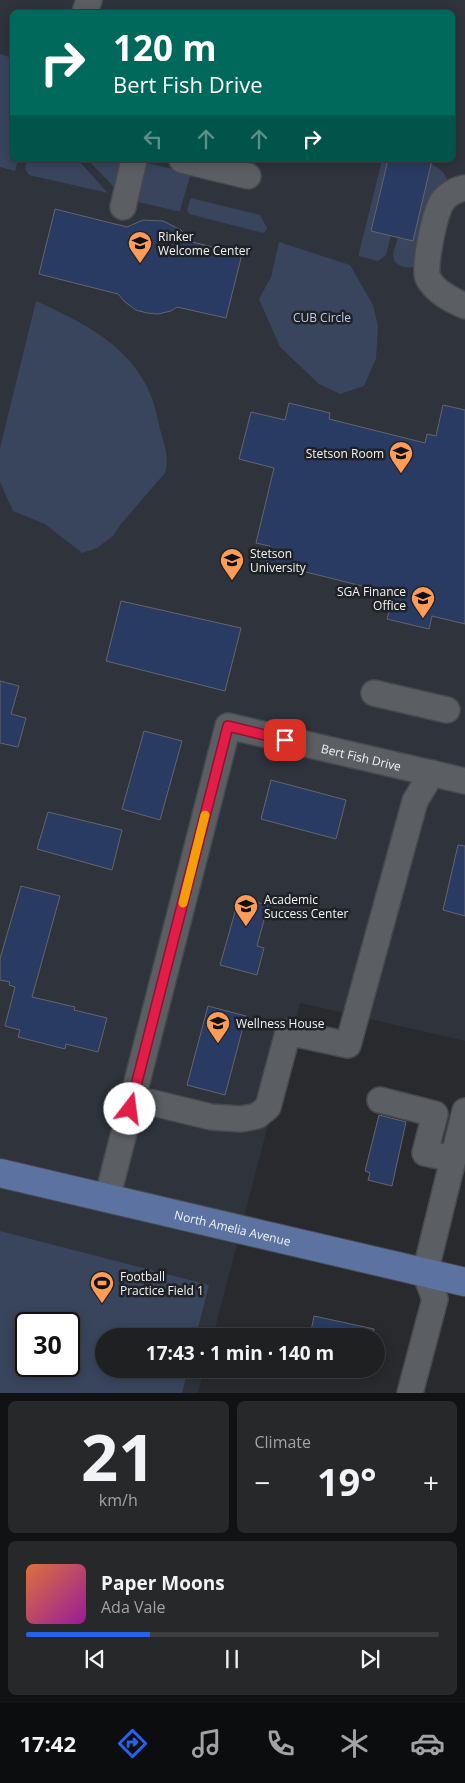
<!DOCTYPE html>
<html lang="en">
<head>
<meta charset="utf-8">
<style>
  :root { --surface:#1e2022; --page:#26282a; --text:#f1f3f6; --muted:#a1a3a5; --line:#3c3e40; --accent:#2563eb }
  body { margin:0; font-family:"Open Sans",sans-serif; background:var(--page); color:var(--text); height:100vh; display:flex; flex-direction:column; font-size:19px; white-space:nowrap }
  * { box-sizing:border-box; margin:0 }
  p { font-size:16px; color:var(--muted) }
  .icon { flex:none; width:28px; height:28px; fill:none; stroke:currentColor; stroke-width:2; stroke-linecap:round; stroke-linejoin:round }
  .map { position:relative; height:1393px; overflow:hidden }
  .panel { display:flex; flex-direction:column; gap:8px; padding:8px; background:#101213; flex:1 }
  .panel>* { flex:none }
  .top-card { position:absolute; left:10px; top:10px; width:445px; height:152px; border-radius:8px; box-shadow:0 2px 12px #0003,0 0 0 1px var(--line); background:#00695c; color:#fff; overflow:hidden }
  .speed { position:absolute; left:15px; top:1312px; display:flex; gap:10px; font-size:25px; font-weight:700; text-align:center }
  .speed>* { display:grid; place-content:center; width:65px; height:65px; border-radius:50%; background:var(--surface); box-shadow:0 2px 12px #0003,0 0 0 1px var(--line); line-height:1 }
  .speed .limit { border:2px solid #111; border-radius:8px; background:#fff; color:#111 }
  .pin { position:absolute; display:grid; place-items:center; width:42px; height:42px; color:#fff; margin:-21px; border-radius:10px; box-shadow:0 2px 8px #0006 }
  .me { position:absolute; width:55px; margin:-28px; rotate:15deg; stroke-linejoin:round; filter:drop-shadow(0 0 4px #0008) }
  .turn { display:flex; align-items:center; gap:18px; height:105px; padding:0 20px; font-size:22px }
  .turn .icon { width:65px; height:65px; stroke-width:2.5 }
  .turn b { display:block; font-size:35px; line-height:42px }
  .lanes { display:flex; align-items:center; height:48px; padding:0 20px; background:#0003; justify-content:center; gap:25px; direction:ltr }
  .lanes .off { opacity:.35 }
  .big { font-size:38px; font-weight:700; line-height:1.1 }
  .panel .widget { flex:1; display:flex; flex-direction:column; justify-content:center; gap:8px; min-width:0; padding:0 18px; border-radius:8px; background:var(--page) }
  .panel .dial { align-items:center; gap:0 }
  .dial b { font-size:65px; line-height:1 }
  .song { display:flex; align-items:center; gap:15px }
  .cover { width:60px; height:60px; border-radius:8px; background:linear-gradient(135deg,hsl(20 70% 55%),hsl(300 70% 35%)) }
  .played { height:5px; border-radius:2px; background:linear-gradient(90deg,var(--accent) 30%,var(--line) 30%) }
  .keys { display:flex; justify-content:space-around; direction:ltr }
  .heat { display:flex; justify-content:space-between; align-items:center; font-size:28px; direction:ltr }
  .panel .tiles { flex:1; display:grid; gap:8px; grid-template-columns:1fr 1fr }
  .widget:last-child { grid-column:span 2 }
  .trip { position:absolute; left:95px; top:1328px; width:290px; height:50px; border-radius:25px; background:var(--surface); box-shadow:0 2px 12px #0003,0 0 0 1px var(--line); font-weight:700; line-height:50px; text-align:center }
  .menu { display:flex; height:80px; justify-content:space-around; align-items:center; background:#0c0d0e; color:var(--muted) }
  .menu .icon { width:35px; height:35px }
  .menu .on { color:var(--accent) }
  .menu b { font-size:22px; color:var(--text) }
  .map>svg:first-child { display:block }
</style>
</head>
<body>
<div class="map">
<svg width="465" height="1393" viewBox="0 0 465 1393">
  <rect width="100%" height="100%" fill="#282a2e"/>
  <!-- built -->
  <path fill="#2e333c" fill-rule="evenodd" d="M0,0h465v1041l-165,-38 -87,333h-109v33h100l-6,24h-198zM12,12h440v148h-440zM26,1324h43v42h-43z"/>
  <!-- green -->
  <path fill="#39455d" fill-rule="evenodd" d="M0,54l12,4v102h6l-3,11 -15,-4z
    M27,160h51l30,33 -79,-18 -4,-6z
    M88,160h42l-15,28z
    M382,160h6l-17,70 20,5 -5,20 -8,6 -19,-5v-3z
    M139,161l51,12v3l-10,35h-3l-43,-10z
    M431,163l12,9 6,11 -33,83c-5,2 -7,2 -12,1 -17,-4 -10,-17 -6,-29l15,3z
    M191,198l69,17 7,13 -1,3 -3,2 -74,-19 -2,-4z
    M279,242l71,23 23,40 5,21 -2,33 -12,27 -24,8 -21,-10 -39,-37 -21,-48 12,-22z
    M36,301c43,20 87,40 110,84 7,13 11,29 14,44 4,15 10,29 5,44l-44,51 -8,12 -16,12 -15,5 -37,-29 -32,-13 -13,-29v-34z
    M0,1231l209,54 -13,51h-92v33h84l-6,24h-182zM26,1324h43v42h-43z"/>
  <!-- building -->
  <path fill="#293b63" stroke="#63656a" d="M388,160h44l-19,81 -42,-10z
    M55,209l72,18 16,-7 20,1 18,9 11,12 50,12 -16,64 -49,-11 -6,4 -13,3 -11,-1 -11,-3 -11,-8 -7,-8 -79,-20z
    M289,403l41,10 -1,6 96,24 2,-9 9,2 7,-31 22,5v214l-33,-8 -3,13 -42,-10 7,-25 -128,-32 4,-16 -14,-3 18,-75 -35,-9 12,-47 34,8z
    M121,601l120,27 -16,63 -119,-30z
    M0,681l19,5 -8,28 15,4 -8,29 -18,-4z
    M144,731l38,10 -22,79 -38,-11z
    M271,780l75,20 -10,39 -75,-20z
    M48,812l74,18 -10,40 -75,-21z
    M458,845l7,1v70l-22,-6z
    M21,886l39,10 -28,101 43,10 -1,3 33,8 -9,34 -32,-8 -1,5 -47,-12 2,-7 -15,-4 10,-39 -6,-2 1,-3 -10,-2v-21z
    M239,898l29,7 -11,41 7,2 -7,27 -37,-10z
    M208,1006l38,10 -21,79 -38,-10z
    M379,1115l27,7 -14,64 -24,-6 2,-7 -5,-2z
    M314,1316l60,13 -1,7h-63z"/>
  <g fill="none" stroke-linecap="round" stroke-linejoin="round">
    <!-- minor casing -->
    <g stroke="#47494d" stroke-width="28">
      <g id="minor">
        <path d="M85,12l4,-12"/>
        <path d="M182,160l66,16"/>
        <path d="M465,188c-8,1 -19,7 -23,14 -7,11 -19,65 -14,76 7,14 24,22 37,28"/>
        <path d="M123,207l11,-47"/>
        <path d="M374,693l73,17"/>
        <path d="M133,1098l78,19 30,2 16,-3 11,-9 20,-75 60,13 67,-244 17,-28"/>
        <path d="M380,1100l55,14 -10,39 28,6"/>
        <path id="s1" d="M107,1199l121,-473 237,55"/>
        <path d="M410,1393l25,-94 -10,-26 40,-162"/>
      </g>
    </g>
    <!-- major casing -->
    <g stroke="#47494d" stroke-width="30">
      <g id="major">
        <path id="s2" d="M0,1173l465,109"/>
      </g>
    </g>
    <!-- minor -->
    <use href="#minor" stroke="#5b5e63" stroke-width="25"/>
    <!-- major -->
    <use href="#major" stroke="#5c72a1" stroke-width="28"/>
  </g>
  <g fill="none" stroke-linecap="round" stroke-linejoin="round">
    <!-- route casing -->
    <g stroke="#92132f" stroke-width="12">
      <path id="route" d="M130,1109l98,-383 57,14"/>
    </g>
    <!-- route -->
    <use href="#route" stroke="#e11d48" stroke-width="9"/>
    <!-- slow -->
    <path stroke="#f59e0b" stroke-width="9" d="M183,903l22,-88"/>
  </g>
  <!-- icons -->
  <defs>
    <g id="university-pin" transform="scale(1.25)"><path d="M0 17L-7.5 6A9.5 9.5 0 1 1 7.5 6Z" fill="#fd9c57" stroke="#1f2125"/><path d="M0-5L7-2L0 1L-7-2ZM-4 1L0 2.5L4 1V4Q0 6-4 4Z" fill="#111"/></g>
    <g id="stadium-pin" transform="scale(1.25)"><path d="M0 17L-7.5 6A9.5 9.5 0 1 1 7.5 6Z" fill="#fd9c57" stroke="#1f2125"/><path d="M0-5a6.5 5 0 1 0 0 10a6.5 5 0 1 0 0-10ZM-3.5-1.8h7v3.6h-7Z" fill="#111"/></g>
  </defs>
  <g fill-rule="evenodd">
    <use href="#university-pin" x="140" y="243"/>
    <use href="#university-pin" x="401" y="453"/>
    <use href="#university-pin" x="232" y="560"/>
    <use href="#university-pin" x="423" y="598"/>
    <use href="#university-pin" x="246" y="906"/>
    <use href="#university-pin" x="218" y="1023"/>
    <use href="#stadium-pin" x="102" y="1283"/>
  </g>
  <g text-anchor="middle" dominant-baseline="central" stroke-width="5" stroke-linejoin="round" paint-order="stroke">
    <!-- poi labels -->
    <g font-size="12" fill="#f2f3f6" stroke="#1f2125" text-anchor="start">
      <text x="158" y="236">Rinker<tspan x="158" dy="14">Welcome Center</tspan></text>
      <text x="384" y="453" text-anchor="end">Stetson Room</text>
      <text x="250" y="553">Stetson<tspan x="250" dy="14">University</tspan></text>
      <text x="406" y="591" text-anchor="end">SGA Finance<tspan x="406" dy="14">Office</tspan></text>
      <text x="264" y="899">Academic<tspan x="264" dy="14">Success Center</tspan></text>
      <text x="236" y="1023">Wellness House</text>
      <text x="120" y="1276">Football<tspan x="120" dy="14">Practice Field 1</tspan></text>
    </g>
    <!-- park labels -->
    <g font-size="12" fill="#b8ccf5" stroke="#1f2125">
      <text x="322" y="317">CUB Circle</text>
    </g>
    <!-- street labels -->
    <g font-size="12" fill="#f2f3f6" stroke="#1f2125">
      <text stroke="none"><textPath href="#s1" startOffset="625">Bert Fish Drive</textPath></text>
      <text stroke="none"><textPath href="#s2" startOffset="239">North Amelia Avenue</textPath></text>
    </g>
  </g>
</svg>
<div class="speed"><div class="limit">30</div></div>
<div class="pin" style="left:285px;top:740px;background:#d93025"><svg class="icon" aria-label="arrive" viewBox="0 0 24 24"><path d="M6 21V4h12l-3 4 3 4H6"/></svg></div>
<svg class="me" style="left:130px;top:1109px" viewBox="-20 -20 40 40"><circle r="19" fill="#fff"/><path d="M0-13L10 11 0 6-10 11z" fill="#e11d48"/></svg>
<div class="trip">17:43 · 1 min · 140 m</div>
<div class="top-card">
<div class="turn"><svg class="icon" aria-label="right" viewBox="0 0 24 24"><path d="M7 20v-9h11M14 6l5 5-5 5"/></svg><div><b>120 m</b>Bert Fish Drive</div></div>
<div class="lanes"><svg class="icon off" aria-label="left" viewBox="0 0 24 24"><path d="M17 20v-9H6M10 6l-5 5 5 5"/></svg><svg class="icon off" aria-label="ahead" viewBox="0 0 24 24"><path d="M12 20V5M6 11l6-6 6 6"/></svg><svg class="icon off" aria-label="ahead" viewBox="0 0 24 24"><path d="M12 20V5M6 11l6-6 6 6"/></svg><svg class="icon" aria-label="right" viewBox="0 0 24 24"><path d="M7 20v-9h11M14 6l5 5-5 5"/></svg></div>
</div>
</div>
<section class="panel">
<div class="tiles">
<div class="widget dial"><b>21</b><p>km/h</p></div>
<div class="widget"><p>Climate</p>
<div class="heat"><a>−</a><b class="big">19°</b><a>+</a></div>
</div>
<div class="widget">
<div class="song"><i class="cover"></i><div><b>Paper Moons</b><p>Ada Vale</p></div></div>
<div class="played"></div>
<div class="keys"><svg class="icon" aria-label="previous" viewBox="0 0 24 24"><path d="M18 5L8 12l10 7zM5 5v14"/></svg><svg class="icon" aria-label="pause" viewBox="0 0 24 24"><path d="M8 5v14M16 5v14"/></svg><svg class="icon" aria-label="next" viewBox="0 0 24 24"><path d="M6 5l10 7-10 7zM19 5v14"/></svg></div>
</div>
</div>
</section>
<nav class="menu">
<b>17:42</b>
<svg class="icon on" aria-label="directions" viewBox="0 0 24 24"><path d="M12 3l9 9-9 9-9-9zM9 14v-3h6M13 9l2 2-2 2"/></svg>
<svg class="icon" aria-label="music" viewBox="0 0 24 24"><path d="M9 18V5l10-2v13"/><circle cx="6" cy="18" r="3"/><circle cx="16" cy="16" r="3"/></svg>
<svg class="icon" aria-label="phone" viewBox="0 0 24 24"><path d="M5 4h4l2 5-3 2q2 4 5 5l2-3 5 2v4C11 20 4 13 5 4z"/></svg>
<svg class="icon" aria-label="climate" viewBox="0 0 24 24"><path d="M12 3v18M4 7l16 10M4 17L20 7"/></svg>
<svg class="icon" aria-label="car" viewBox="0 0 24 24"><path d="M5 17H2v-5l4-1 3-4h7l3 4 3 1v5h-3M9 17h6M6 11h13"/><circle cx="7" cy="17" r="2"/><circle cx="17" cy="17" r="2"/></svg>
</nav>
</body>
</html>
